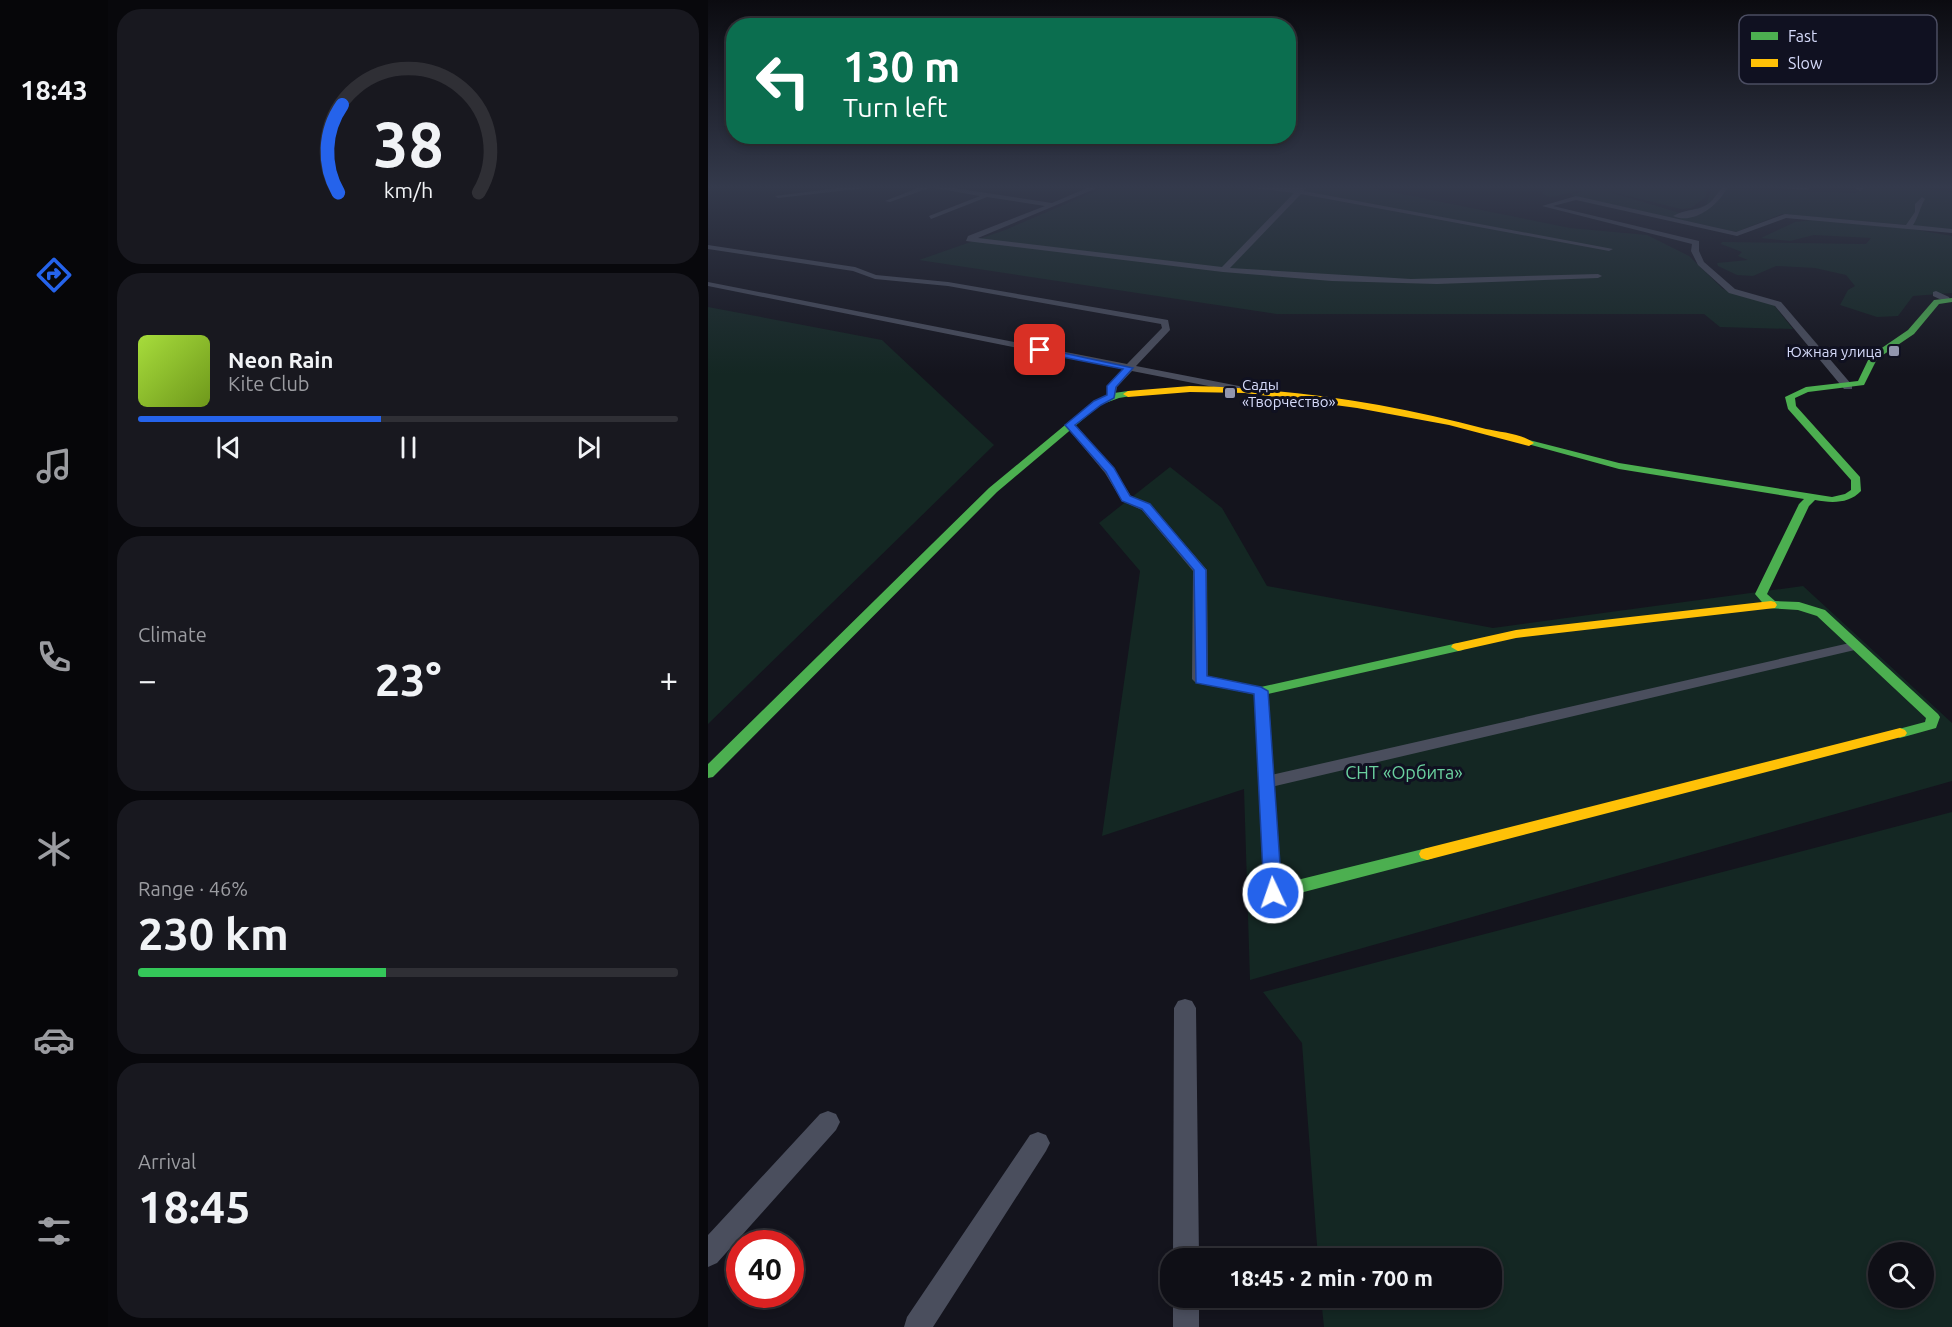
<!DOCTYPE html>
<html lang="en">
<head>
<meta charset="utf-8">
<style>
  :root { --surface:#0f0f16; --page:#18181f; --text:#f1f3f6; --muted:#9b9ca1; --line:#2f2f35; --accent:#2563eb }
  body { margin:0; font-family:Ubuntu,sans-serif; background:var(--page); color:var(--text); height:100vh; display:flex; flex-direction:column; font-size:22px; white-space:nowrap }
  * { box-sizing:border-box; margin:0 }
  p { font-size:20px; color:var(--muted) }
  .icon { flex:none; width:33px; height:33px; fill:none; stroke:currentColor; stroke-width:2; stroke-linecap:round; stroke-linejoin:round }
  .map { position:relative; flex:1; overflow:hidden }
  .sheet { display:flex; flex-direction:column; gap:9px; padding:9px; background:#08080c; width:600px }
  .sheet>* { flex:none }
  .banner { position:absolute; left:18px; top:18px; width:570px; height:126px; border-radius:24px; box-shadow:0 3px 9px #0003,0 0 0 2px var(--line); background:#0b6e4f; color:#fff; overflow:hidden }
  .buttons { position:absolute; left:1160px; top:1242px; display:grid; gap:12px }
  .buttons a { display:grid; place-items:center; width:66px; height:66px; border-radius:50%; background:var(--surface); box-shadow:0 3px 9px #0003,0 0 0 2px var(--line); font-size:30px }
  .speed { position:absolute; left:18px; top:1230px; display:flex; gap:12px; font-size:30px; font-weight:700; text-align:center }
  .speed>* { display:grid; place-content:center; width:78px; height:78px; border-radius:50%; background:var(--surface); box-shadow:0 3px 9px #0003,0 0 0 2px var(--line); line-height:1 }
  .speed .limit { border:9px solid #d22; background:#fff; color:#111 }
  .pin { position:absolute; display:grid; place-items:center; width:51px; height:51px; color:#fff; margin:-26px; border-radius:12px; box-shadow:0 3px 9px #0006 }
  .me { position:absolute; width:66px; margin:-33px; rotate:357deg; stroke-linejoin:round; filter:drop-shadow(0 0 4px #0008) }
  .turn { display:flex; align-items:center; gap:21px; height:126px; padding:0 18px; font-size:27px }
  .turn .icon { width:78px; height:78px; stroke-width:2.5 }
  .turn b { display:block; font-size:42px; line-height:51px }
  .big { font-size:45px; font-weight:600; line-height:1.1 }
  .sheet .widget { flex:1; display:flex; flex-direction:column; justify-content:center; gap:9px; min-width:0; padding:0 21px; border-radius:24px; background:var(--page) }
  .sheet .dial { align-items:center; gap:0 }
  .dial svg { height:156px; overflow:visible; fill:none; stroke:var(--line); stroke-width:7; stroke-linecap:round; text-anchor:middle }
  .dial text { fill:var(--text); stroke:none }
  .song { display:flex; align-items:center; gap:18px }
  .cover { width:72px; height:72px; border-radius:9px; background:linear-gradient(135deg,hsl(80 70% 55%),hsl(80 70% 35%)) }
  .played { height:6px; border-radius:3px; background:linear-gradient(90deg,var(--accent) 45%,var(--line) 45%) }
  .keys { display:flex; justify-content:space-around; direction:ltr }
  .heat { display:flex; justify-content:space-between; align-items:center; font-size:33px; direction:ltr }
  .charge { height:9px; border-radius:4px; background:linear-gradient(90deg,#34c759 46%,var(--line) 0) }
  .trip { position:absolute; left:452px; top:1248px; width:342px; height:60px; border-radius:24px; background:var(--surface); box-shadow:0 3px 9px #0003,0 0 0 2px var(--line); font-weight:600; line-height:60px; text-align:center }
  main { display:flex; flex:1; min-height:0 }
  .menu { display:flex; flex-direction:column; width:108px; justify-content:space-around; align-items:center; background:#060609; color:var(--muted) }
  .menu .icon { width:42px; height:42px }
  .menu .selected { color:var(--accent) }
  .menu b { font-size:27px; color:var(--text) }
  .map>svg:first-child { display:block }
</style>
</head>
<body>
<main>
<nav class="menu">
<b>18:43</b>
<svg class="icon selected" aria-label="directions" viewBox="0 0 24 24"><path d="M12 3l9 9-9 9-9-9zM9 14v-3h6M13 9l2 2-2 2"/></svg>
<svg class="icon" aria-label="music" viewBox="0 0 24 24"><path d="M9 18V5l10-2v13"/><circle cx="6" cy="18" r="3"/><circle cx="16" cy="16" r="3"/></svg>
<svg class="icon" aria-label="phone" viewBox="0 0 24 24"><path d="M5 4h4l2 5-3 2q2 4 5 5l2-3 5 2v4C11 20 4 13 5 4z"/></svg>
<svg class="icon" aria-label="climate" viewBox="0 0 24 24"><path d="M12 3v18M4 7l16 10M4 17L20 7"/></svg>
<svg class="icon" aria-label="car" viewBox="0 0 24 24"><path d="M5 17H2v-5l4-1 3-4h7l3 4 3 1v5h-3M9 17h6M6 11h13"/><circle cx="7" cy="17" r="2"/><circle cx="17" cy="17" r="2"/></svg>
<svg class="icon" aria-label="filters" viewBox="0 0 24 24"><path d="M4 7h16M4 17h16"/><circle cx="9" cy="7" r="2"/><circle cx="15" cy="17" r="2"/></svg>
</nav>
<section class="sheet">
<div class="widget dial"><svg viewBox="0 0 100 80">
<path d="M14 69A42 42 0 1 1 86 69"/>
<path d="M14 69A42 42 0 0 1 16 24" stroke="#2563eb"/>
<text x="50" y="56" font-size="32" font-weight="700">38</text>
<text x="50" y="72" font-size="11">km/h</text>
</svg></div>
<div class="widget">
<div class="song"><i class="cover"></i><div><b>Neon Rain</b><p>Kite Club</p></div></div>
<div class="played"></div>
<div class="keys"><svg class="icon" aria-label="previous" viewBox="0 0 24 24"><path d="M18 5L8 12l10 7zM5 5v14"/></svg><svg class="icon" aria-label="pause" viewBox="0 0 24 24"><path d="M8 5v14M16 5v14"/></svg><svg class="icon" aria-label="next" viewBox="0 0 24 24"><path d="M6 5l10 7-10 7zM19 5v14"/></svg></div>
</div>
<div class="widget"><p>Climate</p>
<div class="heat"><a>−</a><b class="big">23°</b><a>+</a></div>
</div>
<div class="widget"><p>Range · 46%</p><b class="big">230 km</b><div class="charge"></div></div>
<div class="widget"><p>Arrival</p><b class="big">18:45</b></div>
</section>
<div class="map">
<svg width="1244" height="1327" viewBox="0 0 1244 1327">
  <rect width="100%" height="100%" fill="#14141d"/>
  <!-- green -->
  <path fill="#142723" fill-rule="evenodd" d="M395,188h269l198,40 77,7 42,21 34,33 50,15 20,25 -73,-2 -16,-13h-427l-358,-54 86,-30z
    M837,188h161v9l-15,11 -10,1 -78,-19 77,23 26,-8 6,-17 144,5 8,-5h57l31,4v37l-170,-15 -46,18 -166,-37 18,-6 -37,8 -9,-3z
    M1103,220l101,9 40,7v57l-39,3 -15,20 -21,1 -37,-12 8,-15 7,-4 -9,-11 -31,-7 -39,-2 -23,10 -16,-1 -19,-9 -1,-3 31,-3 -10,-4 4,-4 -21,-8 1,-2 138,2h6l5,-6 -57,-3 -24,6 -29,-3 34,-16z
    M0,307l174,33 112,105 -286,279z
    M462,467l52,41 45,78 226,42 310,-42 149,137v58l-702,199 -6,-191 -142,47 38,-265 -41,-48z
    M1244,812v515h-628l-3,-29h170v-40h-173l-16,-215 -39,-51zM1215,1252v46h-45v-46z"/>
  <g fill="none" stroke-linecap="round" stroke-linejoin="round">
    <!-- street -->
    <path fill="#4a4e5d" fill-rule="evenodd" d="M130,188h28l-88,10 -3,-2z
      M210,188h11l-39,14 -5,-1z
      M227,188h19l98,15 35,-15h10l-119,50 244,29 72,-74 -41,-5h53l-2,3 309,58 -4,2 -308,-57 -71,74 181,11 187,-5 4,2 -4,2 -161,6 -105,-3 -109,-9 -257,-31 2,-5 77,-30 -58,-9 -56,22 -2,-3 51,-20z
      M1013,188h6c-9,18 -34,37 -54,28 20,-11 32,0 48,-28z
      M1074,188h28l-3,2z
      M1146,188h9v1l-3,2z
      M868,196l160,36 49,-18 121,11 9,-13v-8l7,-7 3,2c-5,8 -6,17 -12,26l39,4v4l-166,-15 -49,18 -161,-36 -23,6 146,35v10l5,11 31,27 46,13 71,83v4h-8l-69,-83 -46,-13 -31,-28 -7,-14 1,-7 -150,-38z
      M0,245l147,22 21,8 72,7 220,38 2,10 -34,36 103,20 5,3 -5,3 -107,-21 -15,16 -2,11h-8v-12l16,-17 -415,-83v-4l419,82 35,-36 -1,-4 -213,-38 -73,-7 -22,-8 -145,-22z
      M1228,291l13,6 1,2 -4,3 -13,-6v-4z
      M362,422l4,1 40,46 17,27 19,8 57,66 1,106 58,12 3,3 -3,3 -5,2 -66,-14 -3,-3 1,-108 -51,-61 -20,-9 -17,-28 -40,-48z
      M1146,642l7,4 -2,3 -592,139 -6,-2 -3,-4 3,-4 6,-2z
      M477,999l7,2 4,7 3,250h-26l1,-250 4,-7z
      M120,1111l8,3 4,8 -4,8 -119,133 -9,4v-32l112,-121z
      M330,1132l8,3 4,8 -4,8 -113,176h-29l3,-10 123,-182z
      M465,1298h26v29h-26z"/>
    <!-- fast -->
    <path fill="#4caf50" fill-rule="evenodd" d="M1244,298v4l-13,2 -25,30 -37,25 -13,26 -56,7 -13,6 1,8 64,71 1,14c-12,13 -30,12 -46,9l-6,6 -42,88 8,7 24,1 26,8 113,104 2,3 -4,11 -36,10 -5,-2 -2,-3 2,-3 30,-8 1,-4 -109,-102 -19,-6 -31,-2 -12,-14 44,-90 5,-5 -185,-30 -95,-26 5,-3 90,23 213,34 13,-3 6,-4v-10l-63,-71 -3,-12 21,-10 52,-6 12,-25 38,-26 26,-30z
      M420,391l3,1v4l-12,2 -19,7 -103,87 -284,285 -5,1v-14l281,-276 105,-87 20,-8z
      M750,643l5,1 2,3 -2,3 -195,44 13,190 146,-36 6,2 2,4 -2,4 -6,2 -154,40 -6,-2 -3,-5 -10,-202 2,-3z"/>
    <!-- slow -->
    <path fill="#ffc107" fill-rule="evenodd" d="M482,386c99,2 200,17 296,43 14,3 37,5 48,14l-5,3 -80,-21 -92,-17 -112,-15 -55,-1 -62,5 -5,-3 5,-3z
      M1063,601l4,1 2,3 -2,3 -259,30 -58,13 -7,-4 2,-3 63,-14z
      M1192,728l5,2 2,3 -2,3 -478,124 -6,-2 -2,-4 2,-4 6,-2z"/>
  </g>
  <!-- sky -->
  <linearGradient id="sky" x2="0" y2="1"><stop stop-color="#0b0b10"/><stop offset="0.5" stop-color="#343a4c"/><stop offset="1" stop-color="#343a4c" stop-opacity="0"/></linearGradient>
  <rect width="1244" height="374" fill="url(#sky)"/>
  <!-- route -->
  <path fill="#2563eb" stroke="#184099" stroke-width="1.5" d="M332,348l93,20 -17,19 -2,11 -13,7 -26,20 39,43 16,28 20,8 56,66 1,106 54,11 7,4 14,202 -3,5h-12l-3,-5 -10,-199 -58,-11 -2,-113 -52,-61 -20,-8 -16,-29 -41,-47 29,-24 13,-6v-9l16,-17 -86,-17z"/>
  <!-- markers -->
  <g fill="#9195ad" stroke="#101121" stroke-width="2">
    <rect x="1180" y="345" width="12" height="12" rx="3"/>
    <rect x="516" y="387" width="12" height="12" rx="3"/>
  </g>
  <g text-anchor="middle" dominant-baseline="central" stroke-width="6" stroke-linejoin="round" paint-order="stroke">
    <!-- far-poi labels -->
    <g font-size="15" fill="#d5dafa" stroke="#101121" text-anchor="end">
      <text x="1174" y="351">Южная улица</text>
      <text x="534" y="384" text-anchor="start">Сады<tspan x="534" dy="17">«Творчество»</tspan></text>
    </g>
    <!-- park labels -->
    <g font-size="18" fill="#6ad19f" stroke="#101121">
      <text x="696" y="772">СНТ «Орбита»</text>
    </g>
  </g>
  <!-- legend -->
  <rect x="1031" y="15" width="198" height="69" rx="9" fill="#101121" stroke="#4b4d62" stroke-width="1.5"/>
  <rect x="1043" y="32" width="27" height="8" fill="#4caf50"/>
  <rect x="1043" y="59" width="27" height="8" fill="#ffc107"/>
  <g font-size="16" fill="#d5dafa">
    <text x="1080" y="42">Fast</text>
    <text x="1080" y="69">Slow</text>
  </g>
</svg>
<div class="buttons">
<a><svg class="icon" aria-label="search" viewBox="0 0 24 24"><circle cx="10" cy="10" r="6"/><path d="M15 15l6 6"/></svg></a>
</div>
<div class="speed"><div class="limit">40</div></div>
<div class="pin" style="left:332px;top:350px;background:#d93025"><svg class="icon" aria-label="arrive" viewBox="0 0 24 24"><path d="M6 21V4h12l-3 4 3 4H6"/></svg></div>
<svg class="me" style="left:565px;top:893px" viewBox="-20 -20 40 40"><circle r="17" fill="#2563eb" stroke="#fff" stroke-width="3"/><path d="M0-11L8 9 0 5-8 9z" fill="#fff"/></svg>
<div class="trip">18:45 · 2 min · 700 m</div>
<div class="banner">
<div class="turn"><svg class="icon" aria-label="left" viewBox="0 0 24 24"><path d="M17 20v-9H6M10 6l-5 5 5 5"/></svg><div><b>130 m</b>Turn left</div></div>
</div>
</div>
</main>
</body>
</html>
